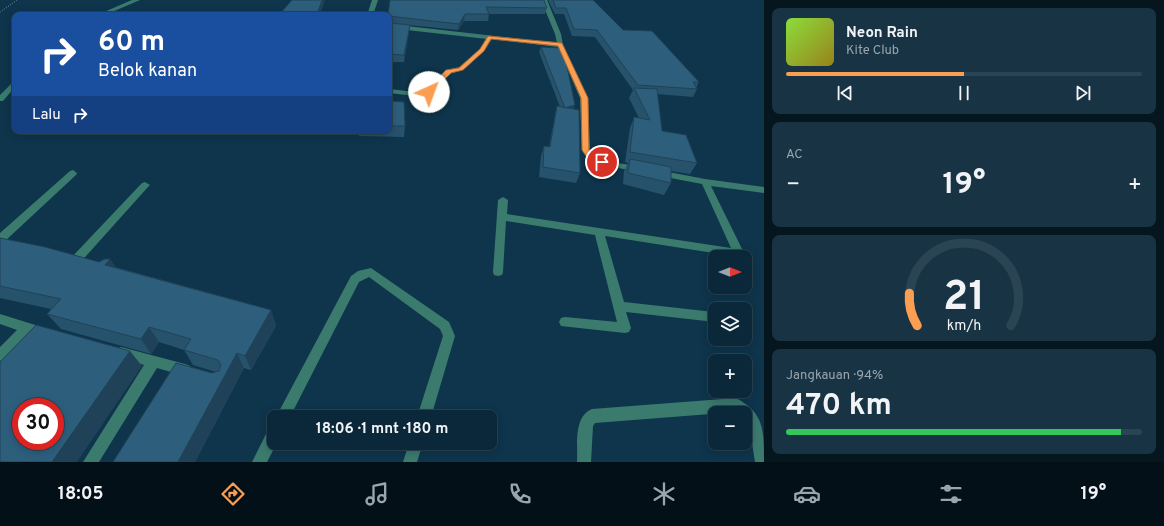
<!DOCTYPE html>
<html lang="id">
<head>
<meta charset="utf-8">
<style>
  :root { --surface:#0a2839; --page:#183444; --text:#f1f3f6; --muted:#99a6ae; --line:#2a4453; --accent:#fb9e51 }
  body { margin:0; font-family:Overpass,sans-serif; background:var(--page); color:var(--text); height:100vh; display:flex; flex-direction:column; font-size:15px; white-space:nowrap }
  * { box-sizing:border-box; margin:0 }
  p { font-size:13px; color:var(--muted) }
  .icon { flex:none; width:22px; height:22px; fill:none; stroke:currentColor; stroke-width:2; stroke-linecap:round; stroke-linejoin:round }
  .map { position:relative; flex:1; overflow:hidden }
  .side { display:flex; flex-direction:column; gap:8px; padding:8px; background:#06161f; width:400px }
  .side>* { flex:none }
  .top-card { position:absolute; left:12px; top:12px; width:380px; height:122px; border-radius:8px; box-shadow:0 2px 10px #0003,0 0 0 1px var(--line); background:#1a4fa0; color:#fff; overflow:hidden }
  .needle { width:26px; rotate:90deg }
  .buttons { position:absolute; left:708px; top:250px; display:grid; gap:8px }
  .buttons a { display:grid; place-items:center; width:44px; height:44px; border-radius:8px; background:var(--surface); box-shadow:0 2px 10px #0003,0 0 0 1px var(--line); font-size:20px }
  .speed { position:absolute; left:12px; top:398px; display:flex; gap:8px; font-size:20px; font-weight:700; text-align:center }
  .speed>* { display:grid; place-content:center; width:52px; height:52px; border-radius:50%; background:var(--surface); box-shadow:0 2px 10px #0003,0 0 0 1px var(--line); line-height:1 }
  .speed .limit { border:6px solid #d22; background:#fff; color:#111 }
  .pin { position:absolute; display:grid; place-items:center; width:34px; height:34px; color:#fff; margin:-17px; border:2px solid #fff; border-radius:50%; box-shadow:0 1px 4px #0007 }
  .me { position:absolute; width:44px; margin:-22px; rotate:43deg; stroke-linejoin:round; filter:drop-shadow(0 0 3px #0008) }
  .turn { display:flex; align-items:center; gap:14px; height:84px; padding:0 20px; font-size:18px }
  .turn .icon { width:52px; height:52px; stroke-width:2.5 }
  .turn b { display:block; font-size:28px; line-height:34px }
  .then { display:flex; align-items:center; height:38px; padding:0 20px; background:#0003; gap:8px; font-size:15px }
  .big { font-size:30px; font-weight:700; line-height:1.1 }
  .side .card { flex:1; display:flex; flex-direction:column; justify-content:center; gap:6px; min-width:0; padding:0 14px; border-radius:8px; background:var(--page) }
  .side .dial { align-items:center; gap:0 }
  .dial svg { height:104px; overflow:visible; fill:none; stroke:var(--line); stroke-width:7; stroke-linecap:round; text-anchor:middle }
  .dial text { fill:var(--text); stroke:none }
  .song { display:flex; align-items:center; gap:12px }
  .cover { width:48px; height:48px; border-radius:6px; background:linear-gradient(135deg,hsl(90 70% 55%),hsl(50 70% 35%)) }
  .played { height:4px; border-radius:2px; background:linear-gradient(90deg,var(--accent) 50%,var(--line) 50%) }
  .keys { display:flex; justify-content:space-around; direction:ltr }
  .heat { display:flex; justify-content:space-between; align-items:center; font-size:22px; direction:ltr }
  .charge { height:6px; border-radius:3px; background:linear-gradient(90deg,#34c759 94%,var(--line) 0) }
  .trip { position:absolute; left:267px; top:410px; width:230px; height:40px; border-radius:8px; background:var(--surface); box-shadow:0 2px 10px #0003,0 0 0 1px var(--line); font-weight:700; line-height:40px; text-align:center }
  .tab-bar { display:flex; height:64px; justify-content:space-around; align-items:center; background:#041017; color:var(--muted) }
  .tab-bar .icon { width:28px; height:28px }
  .tab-bar .active { color:var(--accent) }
  .tab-bar b { font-size:18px; color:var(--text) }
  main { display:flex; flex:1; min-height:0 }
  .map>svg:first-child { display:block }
</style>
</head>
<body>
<main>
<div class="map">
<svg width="764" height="462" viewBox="0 0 764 462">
  <rect width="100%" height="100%" fill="#0e354c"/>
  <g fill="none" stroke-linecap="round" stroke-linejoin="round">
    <!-- path -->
    <path stroke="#859cab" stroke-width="1.5" stroke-dasharray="0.5 2" stroke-linecap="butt" d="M0,12l17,-12"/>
    <!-- minor -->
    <path fill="#3b7b6e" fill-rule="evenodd" d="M132,0h8l-35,15h-8z
      M372,0h6l-5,15h-6z
      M541,0h6l14,34 2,11 25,53 2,52c11,14 35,13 51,17l1,2 -1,2 -3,1 -39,-8 -11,-5 -6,-9 -2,-52 -22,-51 -66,-8 -8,12 -21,19 -12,3 -19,21 -17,2 -26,-3v-4l26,3 12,-2 20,-20 12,-3 21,-18 7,-10 -98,-11v-4l168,19 -2,-9z
      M15,81v6l-12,14h-3v-6l13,-13z
      M73,170l4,3 -1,2 -72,67 -4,1v-10l70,-62z
      M658,170l47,9 59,8v6l-53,-7 33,67 -1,3 -4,1 -134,-21 19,66 90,10 1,10 -89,-10 5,16 -2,4 -4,1 -64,-7 -2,-4 2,-4 4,-1 52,5 -22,-87 -89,-14 -3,51 -1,3 -4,1 -4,-1 -1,-3 5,-72 5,-3 5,3 -1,14 224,34 -29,-64 -47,-9 -1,-2 1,-2z
      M145,182l5,3 -2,2 -70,78h-8l-1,-3 1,-3 72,-76z
      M371,268l78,54 6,14 -24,81h-14l26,-81 -3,-7 -71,-52 -10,5 -69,135h-14l75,-141 7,-5z
      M0,314l48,15 2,4 -2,4 -4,1 -15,-4 -25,25 -4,2v-14l17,-17 -17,-6z
      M121,347l64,17 5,2 1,4 -1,4 -5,2 -28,-8 -58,94h-16l61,-97 -27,-8 -2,-4 2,-4z
      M736,398c28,15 28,31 28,64h-9l-6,-38 -4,-6v-5l-9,-1 -141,11 -2,3 -2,36h-14c1,-17 -4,-45 15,-53z
      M274,426v17h3l-10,19h-15l17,-34z
      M409,443h14l-6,19h-14z"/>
  </g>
  <!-- wall -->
  <path fill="#27526c" d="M390,0l157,8 -2,6h-56l-1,7h-24l-6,9 -49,-5v7l-5,30h-15v-47z
    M548,0h45l30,30 76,52 -3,6 1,1 -4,8 -36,-3 5,37 35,32 -7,11 -19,-3v12l-7,12 -41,-11 1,-13 4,-8 -3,-1 5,-34 4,-11 5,1 -10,-20 4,-8 -38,-53 -23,-1 -8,-22h-9z
    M541,47l32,62 7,64 -4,10 -37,-6 2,-21 3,-10 5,1 6,-31 2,-10 3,1 -21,-55z
    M389,101l16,25 -1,11 -45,-1v-5h30z
    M0,238l99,24 11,-3 5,8 156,43 5,16 -25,44 -7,-2 -49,94h-82l99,-89 4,-1 -23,-7 -9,-15 -25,-8 -8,12 -90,-25 -14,-15 4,-5 -51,-11z"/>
  <!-- shaded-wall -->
  <path fill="#204258" d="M322,0h3l-5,15h-3z
    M465,14l-1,7 -6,9 1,-6z
    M410,25l-1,7 -5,30v-7z
    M575,105l-2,6 -8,-3z
    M110,259l10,16 -15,-10z
    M271,310l5,16 -25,44 -6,-14z
    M149,327l10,15 -8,12 -10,-15z
    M130,351l12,15 -65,96h-25z
    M237,353l7,15 -49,94h-17z"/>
  <!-- building -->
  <path fill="#2d5f7d" stroke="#204258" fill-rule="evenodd" d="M292,0h30l-5,15h-38z
    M390,0h154l3,8 -61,-1 3,7h-24l-6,10 -70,-8v-1h-1z
    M553,0h40l30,30 29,1 47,51h-6l4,7 -59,-4 -41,-55 -23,-1 -8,-21h-10z
    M389,23l21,2 -6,30 -15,-1z
    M541,47l20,1 4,9 10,48 -10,3z
    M634,88l23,1 5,42 24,4 11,28 -67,-11 4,-35 16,3z
    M389,101l15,1 1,24h-16z
    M557,106l22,4 1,63 -37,-6 1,-21 6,1z
    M630,159l41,8v16l-43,-10z
    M0,238l45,9 54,15 6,-3h5l-5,6 166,45 -26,46 -8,-3 -59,109h-65l63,-99 36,10 7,-2 2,-6 -3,-5 -34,-10 7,-11 -42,-12 -8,12 -94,-25 14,-15 -61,-13z
    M36,325l94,26 -78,111h-52v-100zM21,407h34v34h-34z"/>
  <!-- route -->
  <path fill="#fb9e51" stroke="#a36735" d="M488,36l74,7 26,55 1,52 5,5 11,6v3h-6l-11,-5 -6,-9 -1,-52 -23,-52 -67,-7 -7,12 -21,19 -12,3 -20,20h-5v-3l20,-20 13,-2 21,-19z"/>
</svg>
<div class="buttons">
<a><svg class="needle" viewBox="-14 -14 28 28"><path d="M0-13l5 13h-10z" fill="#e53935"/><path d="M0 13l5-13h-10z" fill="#99a6ae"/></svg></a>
<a><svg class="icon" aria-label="layers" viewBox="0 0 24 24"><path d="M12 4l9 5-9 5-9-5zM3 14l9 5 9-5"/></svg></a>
<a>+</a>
<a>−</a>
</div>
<div class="speed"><div class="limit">30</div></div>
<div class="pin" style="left:602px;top:162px;background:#d93025"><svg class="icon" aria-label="arrive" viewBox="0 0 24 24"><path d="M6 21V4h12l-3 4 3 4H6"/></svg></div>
<svg class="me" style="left:429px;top:92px" viewBox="-20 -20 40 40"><circle r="19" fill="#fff"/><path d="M0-13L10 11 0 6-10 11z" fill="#fb9e51"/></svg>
<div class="trip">18:06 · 1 mnt · 180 m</div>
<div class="top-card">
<div class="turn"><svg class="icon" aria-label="right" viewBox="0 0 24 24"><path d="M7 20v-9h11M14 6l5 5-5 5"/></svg><div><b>60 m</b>Belok kanan</div></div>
<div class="then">Lalu<svg class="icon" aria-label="right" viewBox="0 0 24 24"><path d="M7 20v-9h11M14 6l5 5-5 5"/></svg></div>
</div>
</div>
<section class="side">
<div class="card">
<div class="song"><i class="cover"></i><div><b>Neon Rain</b><p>Kite Club</p></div></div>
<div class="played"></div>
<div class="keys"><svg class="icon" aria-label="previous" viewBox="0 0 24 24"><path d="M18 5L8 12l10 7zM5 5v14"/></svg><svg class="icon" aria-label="pause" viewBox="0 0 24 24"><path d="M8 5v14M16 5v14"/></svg><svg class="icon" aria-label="next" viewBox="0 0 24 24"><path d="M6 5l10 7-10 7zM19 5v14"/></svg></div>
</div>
<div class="card"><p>AC</p>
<div class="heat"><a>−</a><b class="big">19°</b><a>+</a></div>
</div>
<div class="card dial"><svg viewBox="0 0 100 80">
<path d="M14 69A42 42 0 1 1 86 69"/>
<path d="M14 69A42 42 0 0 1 8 44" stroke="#fb9e51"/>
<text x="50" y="56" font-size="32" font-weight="700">21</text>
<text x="50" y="72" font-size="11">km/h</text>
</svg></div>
<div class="card"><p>Jangkauan · 94%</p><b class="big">470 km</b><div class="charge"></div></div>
</section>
</main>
<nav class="tab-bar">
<b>18:05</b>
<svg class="icon active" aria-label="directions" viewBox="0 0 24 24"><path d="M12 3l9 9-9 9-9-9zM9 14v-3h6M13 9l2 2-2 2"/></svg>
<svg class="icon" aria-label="music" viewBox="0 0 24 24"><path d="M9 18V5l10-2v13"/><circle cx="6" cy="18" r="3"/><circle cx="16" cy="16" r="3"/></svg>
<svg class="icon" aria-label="phone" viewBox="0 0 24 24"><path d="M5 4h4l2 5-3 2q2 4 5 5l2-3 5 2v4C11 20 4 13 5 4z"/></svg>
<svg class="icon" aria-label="climate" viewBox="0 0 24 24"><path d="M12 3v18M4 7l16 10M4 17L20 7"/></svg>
<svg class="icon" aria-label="car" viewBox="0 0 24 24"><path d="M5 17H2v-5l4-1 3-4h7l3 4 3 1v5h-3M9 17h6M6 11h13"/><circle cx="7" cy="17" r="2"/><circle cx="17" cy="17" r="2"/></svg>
<svg class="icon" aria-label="filters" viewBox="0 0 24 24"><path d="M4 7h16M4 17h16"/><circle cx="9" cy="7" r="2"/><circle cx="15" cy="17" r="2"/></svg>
<b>19°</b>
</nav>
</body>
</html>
